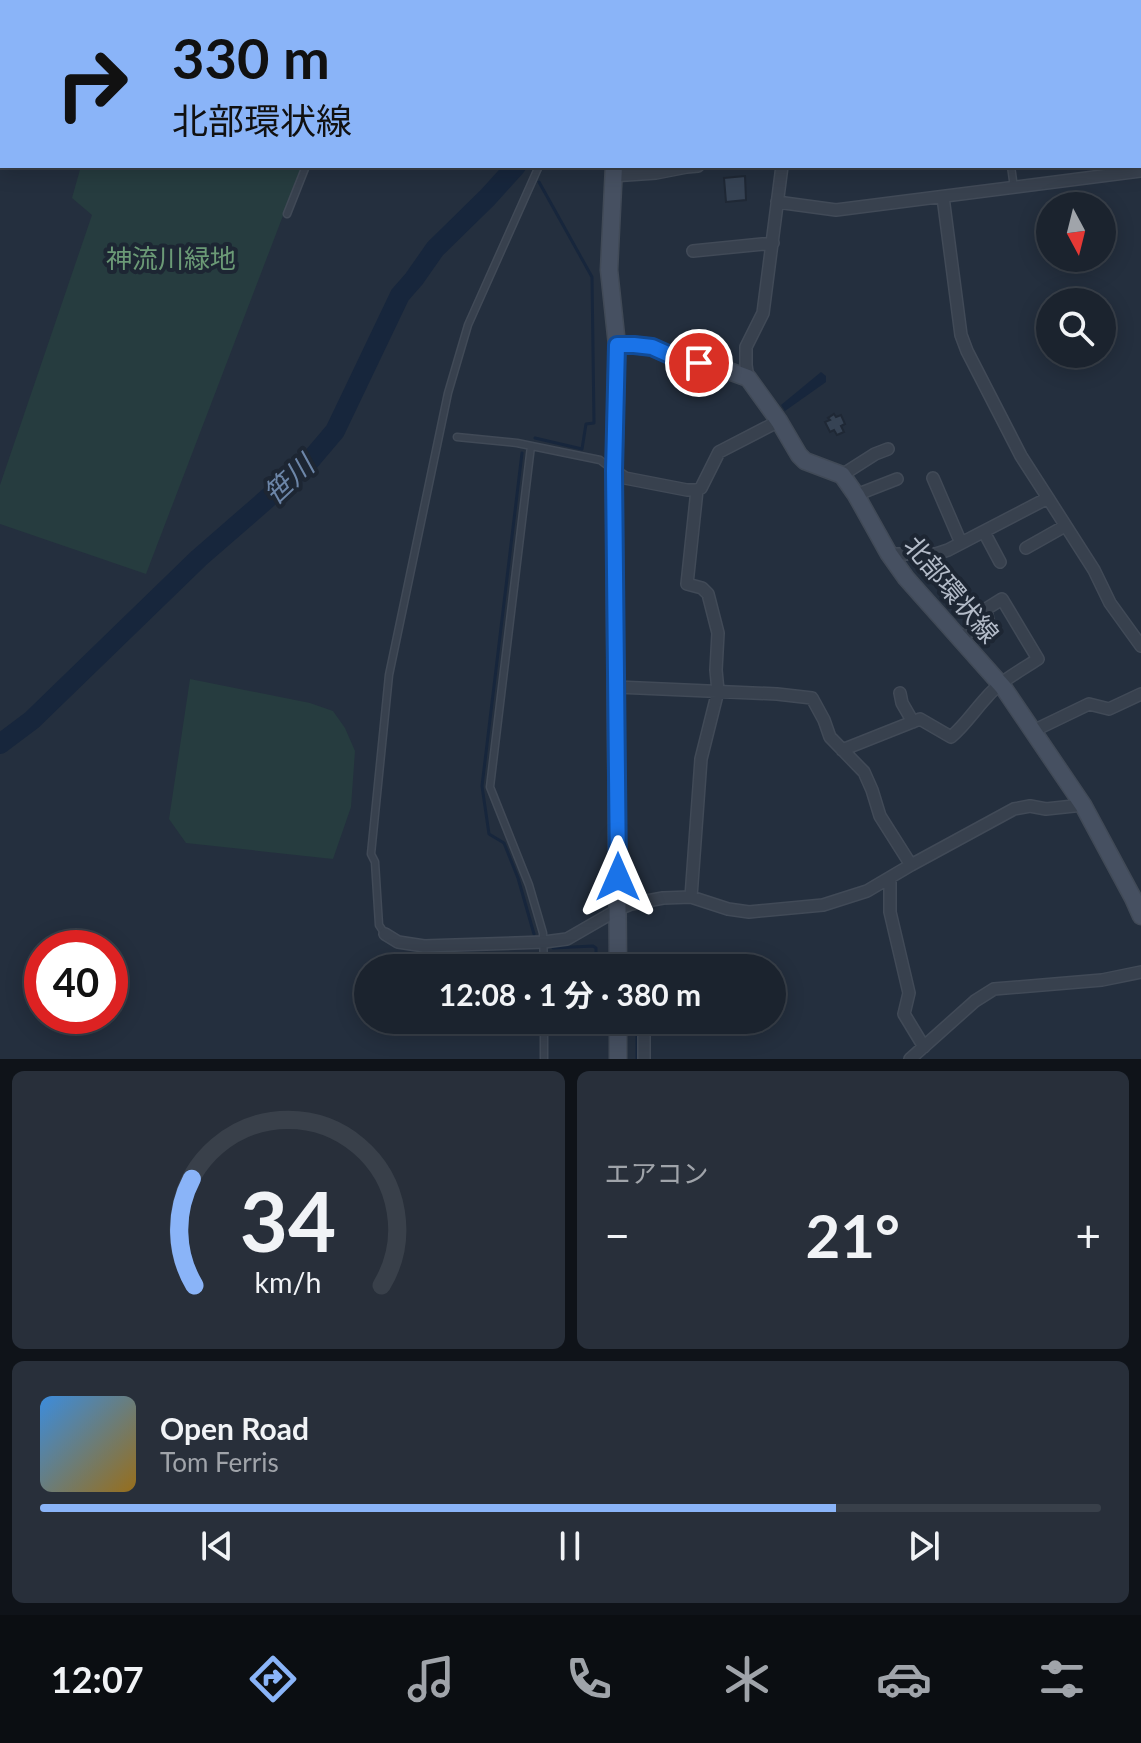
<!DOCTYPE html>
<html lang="ja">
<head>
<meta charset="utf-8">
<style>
  :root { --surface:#1b232e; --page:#282f3a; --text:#f1f3f6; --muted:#a0a4aa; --line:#39404a; --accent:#8ab4f8 }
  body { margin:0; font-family:Lato,"Noto Sans JP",sans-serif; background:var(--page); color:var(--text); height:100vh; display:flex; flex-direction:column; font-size:30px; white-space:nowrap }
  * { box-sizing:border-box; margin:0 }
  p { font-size:26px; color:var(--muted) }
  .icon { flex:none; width:44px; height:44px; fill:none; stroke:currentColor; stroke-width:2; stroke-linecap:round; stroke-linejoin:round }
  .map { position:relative; height:1059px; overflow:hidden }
  .side { display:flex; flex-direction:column; gap:12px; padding:12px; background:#0f1319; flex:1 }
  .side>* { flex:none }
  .guide { position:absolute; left:0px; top:0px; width:1142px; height:168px; box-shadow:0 4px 20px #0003,0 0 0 2px var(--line); background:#8ab4f8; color:#111; overflow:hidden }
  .needle { width:52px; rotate:173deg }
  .tools { position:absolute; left:1036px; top:192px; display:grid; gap:16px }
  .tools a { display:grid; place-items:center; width:80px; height:80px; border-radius:50%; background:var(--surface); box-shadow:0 4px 20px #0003,0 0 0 2px var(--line); font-size:40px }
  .speed { position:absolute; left:24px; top:930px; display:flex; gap:16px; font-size:40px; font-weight:700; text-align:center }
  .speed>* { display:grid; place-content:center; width:104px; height:104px; border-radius:50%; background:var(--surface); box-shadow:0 4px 20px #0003,0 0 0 2px var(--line); line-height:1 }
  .speed .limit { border:12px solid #d22; background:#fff; color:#111 }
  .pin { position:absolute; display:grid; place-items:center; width:68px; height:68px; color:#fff; margin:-34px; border:4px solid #fff; border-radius:50%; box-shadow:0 2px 8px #0007 }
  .me { position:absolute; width:88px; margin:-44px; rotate:0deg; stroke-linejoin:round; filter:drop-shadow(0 0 6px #0008) }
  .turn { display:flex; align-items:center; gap:28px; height:168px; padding:0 40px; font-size:36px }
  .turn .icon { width:104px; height:104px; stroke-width:2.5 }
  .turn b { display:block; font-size:56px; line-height:68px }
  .big { font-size:60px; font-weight:700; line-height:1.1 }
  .side .tile { flex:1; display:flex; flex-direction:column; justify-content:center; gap:12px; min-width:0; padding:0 28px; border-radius:12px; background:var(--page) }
  .side .dial { align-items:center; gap:0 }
  .dial svg { height:208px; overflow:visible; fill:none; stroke:var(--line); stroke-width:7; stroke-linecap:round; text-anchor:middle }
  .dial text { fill:var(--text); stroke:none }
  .song { display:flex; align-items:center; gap:24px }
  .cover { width:96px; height:96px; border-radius:12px; background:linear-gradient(135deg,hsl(210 70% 55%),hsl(40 70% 35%)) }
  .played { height:8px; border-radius:4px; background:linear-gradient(90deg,var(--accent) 75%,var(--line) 75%) }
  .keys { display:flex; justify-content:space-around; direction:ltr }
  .heat { display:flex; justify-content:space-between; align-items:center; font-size:44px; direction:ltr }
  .side .tiles { flex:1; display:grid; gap:12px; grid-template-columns:1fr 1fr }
  .tile:last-child { grid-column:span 2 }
  .trip { position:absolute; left:354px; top:954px; width:432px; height:80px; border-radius:40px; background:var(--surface); box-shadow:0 4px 20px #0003,0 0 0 2px var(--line); font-weight:700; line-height:80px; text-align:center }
  .dock { display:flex; height:128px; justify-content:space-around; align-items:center; background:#0b0e12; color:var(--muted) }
  .dock .icon { width:56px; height:56px }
  .dock .active { color:var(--accent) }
  .dock b { font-size:36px; color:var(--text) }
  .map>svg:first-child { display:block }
</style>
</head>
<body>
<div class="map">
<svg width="1141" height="1059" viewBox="0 0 1141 1059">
  <rect width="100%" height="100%" fill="#242f3e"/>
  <!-- green -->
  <path fill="#263c3f" d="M172,0h313l-2,2h-312z
    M81,166h221l-156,408 -146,-50v-39l92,-270 -20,-17z
    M190,679l120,24 23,8 12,17 10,23 -4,56 -18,52 -147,-16 -17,-24z"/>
  <!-- water -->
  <path fill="#17263c" d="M821,372l5,4v6l-41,29 -4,-6z"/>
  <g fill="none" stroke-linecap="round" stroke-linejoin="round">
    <!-- stream -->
    <path stroke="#17263c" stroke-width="3" d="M535,438l47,11 4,-25 8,-1 -2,-146 -53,-95
      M522,453l-40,333 7,48 15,9 14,35 16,56
      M553,948l40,-2 3,2v20
      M637,1020v39"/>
    <!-- river -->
    <path stroke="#17263c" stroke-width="20" d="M629,2l3,-2
      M0,744l32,-24 167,-162 108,-94 28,-33 65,-136 14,-16 21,-30 53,-52 28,-31"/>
  </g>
  <!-- building -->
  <path fill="#364354" stroke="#1f2835" stroke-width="2" d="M745,176l1,24 -20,2 -2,-24z
    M834,414l2,3 5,-2 4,9 -4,2 3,6 -7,3 -3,-5 -4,2 -5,-10 5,-2 -2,-2z"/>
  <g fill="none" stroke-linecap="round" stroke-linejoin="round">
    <!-- lane casing -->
    <g stroke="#414a57" stroke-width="9">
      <path id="lane" d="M931,0l1,2
        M1076,0l1,2
        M371,2v-2
        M924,2l2,-2
        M1011,166l3,22
        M287,214l19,-48
        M457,437l60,6 83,17 12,9
        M531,446l-41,341 39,98 14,48 1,35
        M385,934l-6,-9 -4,-63 -4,-8 18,-179 59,-282 20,-68 71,-159
        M544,1020v39"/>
    </g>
    <!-- street casing -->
    <g stroke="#414a57" stroke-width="14">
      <path id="street" d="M789,0l15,2v-2
        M754,2v-2
        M612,176l44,-3 31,-6 11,-1
        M943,197l18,138 6,16 54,105 27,42
        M777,202l59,8 305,-39
        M693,251l80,-8
        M748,378l-2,-13v-18l17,-34 19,-147
        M614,471l11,7 62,12h10l4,-2 18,-36 60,-31
        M842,475l33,-21 13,-5
        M933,478l28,65
        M856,495l41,-16
        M984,532l16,30
        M1026,548l39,-22
        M889,554h47l12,-4 100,-52 46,72 16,33 31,43
        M617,687l160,7 35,4 12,22 6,17 34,35 8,18 8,26 31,49
        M900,693l2,10 11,19
        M1033,731l56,-27 20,5 32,-15
        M842,750l78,-31 31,18c14,-12 23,-26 35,-39 14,-17 34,-27 52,-39l-36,-60 -16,10 2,12 -28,16
        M890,878v34l19,81 -5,21 20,33
        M691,897l10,-138 17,-68 -2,-21 2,-37 -10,-39 -6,-6 -15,-4 10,-94
        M385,934l13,8 26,4 120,-4 23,-3 52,-30 12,-5 32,-6 28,-1 37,12 21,3 74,-7 44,-14 44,-26 103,-56 16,-3 16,3 37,-4
        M644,1020v39
        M910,1059l65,-58 19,-12 108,-9 39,-8"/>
    </g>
    <!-- secondary casing -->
    <g stroke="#414a57" stroke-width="19">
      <path id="secondary" d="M648,2v-2
        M614,166l-5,104 8,75 -3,126 4,497
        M617,345h17l18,2 29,13 37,7 30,11 31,43 20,34 6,6 37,14 14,20 33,59 17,24 97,109 80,118 50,93 8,18
        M618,1059v-39"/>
    </g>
    <!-- lane -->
    <use href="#lane" stroke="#38414e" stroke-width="6"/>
    <!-- street -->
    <use href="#street" stroke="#38414e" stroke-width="11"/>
    <!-- secondary -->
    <use href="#secondary" stroke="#465061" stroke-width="16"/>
  </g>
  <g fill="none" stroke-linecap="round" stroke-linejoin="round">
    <!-- route casing -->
    <g stroke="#114b97" stroke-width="20">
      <path id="route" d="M618,877l-4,-406 3,-126h17l18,2 29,13 18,3"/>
    </g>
    <!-- route -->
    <use href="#route" stroke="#1a73e8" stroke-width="14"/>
  </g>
  <g text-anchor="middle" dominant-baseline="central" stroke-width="8" stroke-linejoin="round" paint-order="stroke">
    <!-- park labels -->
    <g font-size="26" fill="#6b9a76" stroke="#1d2633">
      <text x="171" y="258">神流川緑地</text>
    </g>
    <!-- street labels -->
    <g font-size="26" fill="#b4bcc9" stroke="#1d2633">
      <text transform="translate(952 589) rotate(50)">北部環状線</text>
    </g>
    <!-- water labels -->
    <g font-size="28" font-style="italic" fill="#6d86a8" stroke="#1d2633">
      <text transform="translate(288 479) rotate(-43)">笹川</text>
    </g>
  </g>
</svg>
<div class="tools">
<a><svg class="needle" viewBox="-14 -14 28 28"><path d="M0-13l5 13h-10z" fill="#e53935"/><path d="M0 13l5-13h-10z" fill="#a0a4aa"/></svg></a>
<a><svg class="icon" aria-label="search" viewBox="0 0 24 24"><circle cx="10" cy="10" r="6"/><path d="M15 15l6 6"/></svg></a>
</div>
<div class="speed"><div class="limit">40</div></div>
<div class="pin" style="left:699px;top:363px;background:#d93025"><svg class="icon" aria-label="arrive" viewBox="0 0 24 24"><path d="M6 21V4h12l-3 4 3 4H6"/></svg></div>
<svg class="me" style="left:618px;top:877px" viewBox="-20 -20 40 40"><path d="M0-17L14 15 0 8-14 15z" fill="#1a73e8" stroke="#fff" stroke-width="4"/></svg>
<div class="trip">12:08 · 1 分 · 380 m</div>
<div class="guide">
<div class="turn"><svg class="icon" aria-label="right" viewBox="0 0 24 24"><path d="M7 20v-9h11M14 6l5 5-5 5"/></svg><div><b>330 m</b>北部環状線</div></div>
</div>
</div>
<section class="side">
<div class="tiles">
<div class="tile dial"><svg viewBox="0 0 100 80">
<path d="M14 69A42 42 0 1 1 86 69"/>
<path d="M14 69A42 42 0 0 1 13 28" stroke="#8ab4f8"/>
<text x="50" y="56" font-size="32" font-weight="700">34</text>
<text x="50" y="72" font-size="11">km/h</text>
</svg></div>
<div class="tile"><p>エアコン</p>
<div class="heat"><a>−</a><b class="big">21°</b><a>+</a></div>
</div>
<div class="tile">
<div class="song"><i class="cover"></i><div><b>Open Road</b><p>Tom Ferris</p></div></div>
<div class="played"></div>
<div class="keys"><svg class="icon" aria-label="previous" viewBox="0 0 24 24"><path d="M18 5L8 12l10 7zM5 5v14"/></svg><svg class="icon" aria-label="pause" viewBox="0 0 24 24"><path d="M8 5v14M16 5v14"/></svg><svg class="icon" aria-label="next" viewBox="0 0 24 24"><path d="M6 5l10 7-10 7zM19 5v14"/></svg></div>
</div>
</div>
</section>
<nav class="dock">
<b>12:07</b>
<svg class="icon active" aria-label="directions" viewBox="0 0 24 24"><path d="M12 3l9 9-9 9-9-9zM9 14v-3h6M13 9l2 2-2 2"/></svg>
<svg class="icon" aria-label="music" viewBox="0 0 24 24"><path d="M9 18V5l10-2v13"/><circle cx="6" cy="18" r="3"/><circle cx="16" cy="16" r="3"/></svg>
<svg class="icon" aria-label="phone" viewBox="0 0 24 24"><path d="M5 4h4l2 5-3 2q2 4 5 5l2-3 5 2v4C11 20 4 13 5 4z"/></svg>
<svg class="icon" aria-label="climate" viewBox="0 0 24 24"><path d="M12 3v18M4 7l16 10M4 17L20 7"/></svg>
<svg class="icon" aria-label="car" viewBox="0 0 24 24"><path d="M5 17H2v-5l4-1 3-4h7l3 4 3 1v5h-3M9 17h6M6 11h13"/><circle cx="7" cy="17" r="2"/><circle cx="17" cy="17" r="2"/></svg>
<svg class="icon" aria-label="filters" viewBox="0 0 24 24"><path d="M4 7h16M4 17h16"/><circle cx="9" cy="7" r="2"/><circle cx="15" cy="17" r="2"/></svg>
</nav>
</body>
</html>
